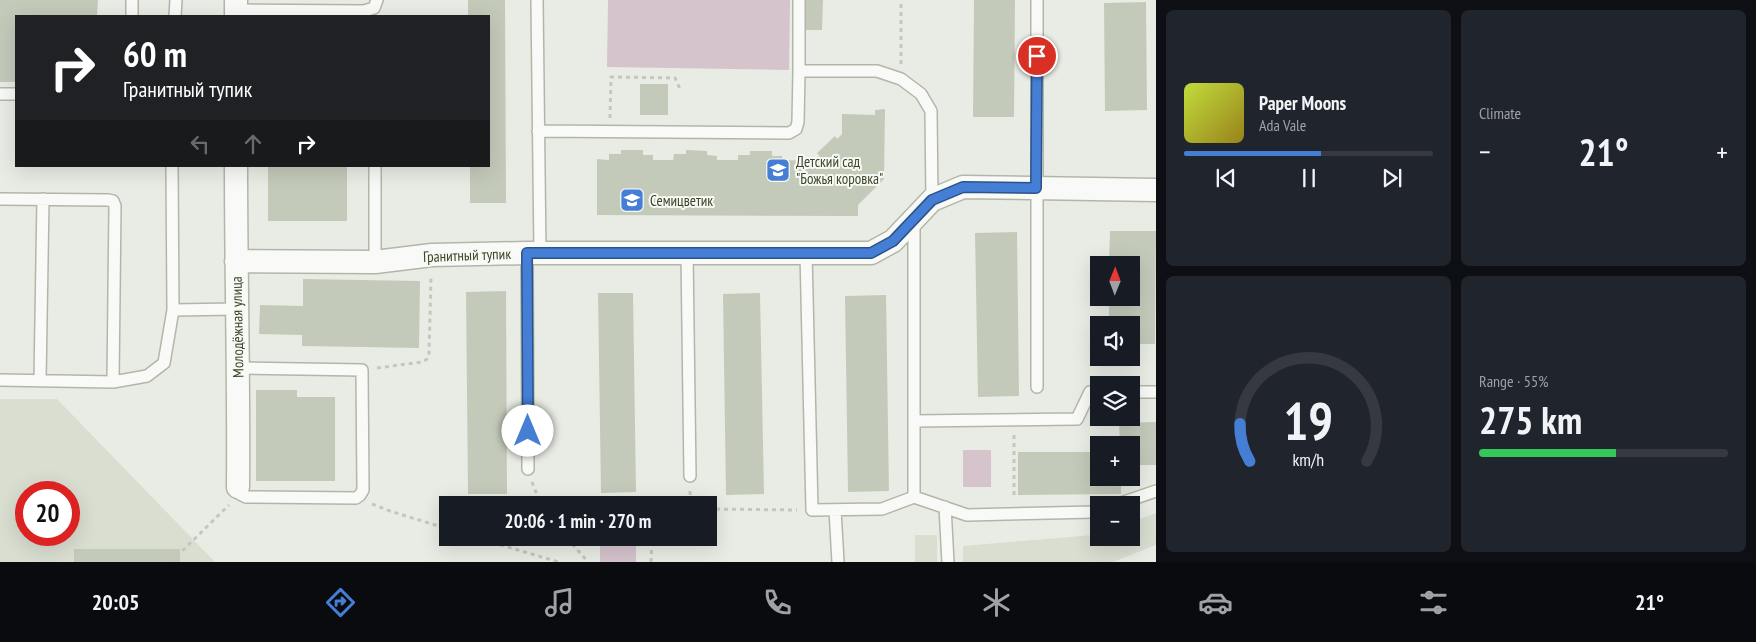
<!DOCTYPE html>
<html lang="en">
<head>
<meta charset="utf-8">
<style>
  :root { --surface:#171b24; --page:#20242c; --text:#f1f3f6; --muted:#9ea1a6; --line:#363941; --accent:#457ed5 }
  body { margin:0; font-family:"PT Sans Narrow",sans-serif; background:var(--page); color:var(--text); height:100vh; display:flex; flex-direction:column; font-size:19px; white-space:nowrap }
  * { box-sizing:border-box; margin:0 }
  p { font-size:16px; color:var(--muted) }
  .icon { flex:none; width:28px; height:28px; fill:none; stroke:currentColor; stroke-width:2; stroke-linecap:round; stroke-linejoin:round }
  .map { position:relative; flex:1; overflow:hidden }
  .side { display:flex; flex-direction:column; gap:10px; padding:10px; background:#0d0f14; width:600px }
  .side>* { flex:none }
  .top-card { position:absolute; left:15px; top:15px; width:475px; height:152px; border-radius:0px; box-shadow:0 5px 20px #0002; background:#202124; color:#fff; overflow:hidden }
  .needle { width:32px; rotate:1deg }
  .fabs { position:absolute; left:1090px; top:256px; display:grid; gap:10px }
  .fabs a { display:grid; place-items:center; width:50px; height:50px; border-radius:0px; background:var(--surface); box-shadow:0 5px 20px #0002; font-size:25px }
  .speed { position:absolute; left:15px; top:481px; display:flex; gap:10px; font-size:25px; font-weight:700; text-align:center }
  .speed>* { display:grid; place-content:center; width:65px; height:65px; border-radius:50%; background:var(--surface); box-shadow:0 5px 20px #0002; line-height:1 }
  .speed .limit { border:8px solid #d22; background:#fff; color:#111 }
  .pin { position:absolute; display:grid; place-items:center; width:42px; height:42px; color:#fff; margin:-21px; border:2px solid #fff; border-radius:50%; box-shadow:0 1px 5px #0007 }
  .me { position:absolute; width:55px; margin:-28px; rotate:0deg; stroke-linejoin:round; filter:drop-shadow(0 0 4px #0008) }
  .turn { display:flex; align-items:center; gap:18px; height:105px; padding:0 25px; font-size:22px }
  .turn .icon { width:65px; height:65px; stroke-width:2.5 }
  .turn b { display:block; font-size:35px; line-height:42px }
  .lanes { display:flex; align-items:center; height:48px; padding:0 25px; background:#0003; justify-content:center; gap:25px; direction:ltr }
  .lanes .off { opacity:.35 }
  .big { font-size:38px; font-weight:800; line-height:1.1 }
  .side .card { flex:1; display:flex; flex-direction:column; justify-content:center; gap:8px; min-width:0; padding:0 18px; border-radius:8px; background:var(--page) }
  .side .dial { align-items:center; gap:0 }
  .dial svg { height:130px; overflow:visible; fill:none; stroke:var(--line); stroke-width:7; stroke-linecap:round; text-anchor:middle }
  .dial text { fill:var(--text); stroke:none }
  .song { display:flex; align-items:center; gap:15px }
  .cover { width:60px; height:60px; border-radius:8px; background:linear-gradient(135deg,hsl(70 70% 55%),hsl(50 70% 35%)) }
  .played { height:5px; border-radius:2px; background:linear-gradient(90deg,var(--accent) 55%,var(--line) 55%) }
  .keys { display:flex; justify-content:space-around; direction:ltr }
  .heat { display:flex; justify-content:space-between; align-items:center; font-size:28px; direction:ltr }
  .charge { height:8px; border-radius:4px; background:linear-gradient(90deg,#34c759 55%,var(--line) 0) }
  .side .tiles { flex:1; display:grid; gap:10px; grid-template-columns:repeat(2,1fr) }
  .trip { position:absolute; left:439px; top:496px; width:278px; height:50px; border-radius:0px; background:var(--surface); box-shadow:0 5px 20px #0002; font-weight:800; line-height:50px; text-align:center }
  .menu { display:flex; height:80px; justify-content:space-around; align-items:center; background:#090b0e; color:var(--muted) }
  .menu .icon { width:35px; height:35px }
  .menu .current { color:var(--accent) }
  .menu b { font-size:22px; color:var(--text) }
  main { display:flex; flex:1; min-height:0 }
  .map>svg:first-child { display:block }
</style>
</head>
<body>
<main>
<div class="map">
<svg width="1156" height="562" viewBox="0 0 1156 562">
  <rect width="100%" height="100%" fill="#e9ece4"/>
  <!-- built -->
  <path fill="#d9ded1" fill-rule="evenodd" d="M0,399h57l158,163h-215zM26,492h43v43h-43z
    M1156,513v32l-43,17h-150v-16l130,-11 6,-2v5h32v-16z
    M915,535h22v27h-22z"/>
  <!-- green -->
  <path fill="#d6c4cd" d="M608,0h182l-1,70 -182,-3z
    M963,450h28v37h-28z
    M600,538h36v24h-36z"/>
  <!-- building -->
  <path fill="#c4caba" d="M0,0h98l-1,16h-81v66h-16z
    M468,0h37l1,203h-36v-37h19v-150h-21z
    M804,0h19l-1,30h-18z
    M974,0h41l-1,117h-41z
    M1146,2l1,108 -42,1 -1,-108z
    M640,84h28v31h-28z
    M885,109l-1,70 -26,26v11l-261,-1v-56l12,1v-6h12v-4h22v5h10v5h20l1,-6h12v-4l21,1v4l10,1v4h21v-5h12v-4h22v5h10v4l33,1 5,-5 -3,-3 18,-17 2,3 5,-5v-20l33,1v-5z
    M268,166h79v55h-79z
    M1110,231h46l-1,113h-24v-19h-22v-27h22v-33h-22z
    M1017,232l2,164 -41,1 -3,-164z
    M303,279l117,2 -1,67 -117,-2v-11l-43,-1 1,-29 43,1z
    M506,291l1,203h-39l-2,-202z
    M598,293h35l3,199 -35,1z
    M760,293l4,201 -38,1 -3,-201z
    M886,295l3,196 -41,1 -3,-196z
    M256,390h41v7h38v84h-79z
    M1156,422v43h-25v-20h-11l-1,-22z
    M1018,452h81v26h22v16l-103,1z
    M74,549h106v13h-106z"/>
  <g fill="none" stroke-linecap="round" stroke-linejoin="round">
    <!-- service casing -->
    <g stroke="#b1b7a8" stroke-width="14">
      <path id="service" d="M537,0l3,254
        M1037,0v387
        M236,10l128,1 10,-3 3,-8
        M132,16v-16
        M175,16l1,-16
        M799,71v-71
        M0,94h16
        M538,131l251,2 7,-4 2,-7 1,-51h78l24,8 20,15 10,17 1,89
        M375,166v96
        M0,199l108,1 5,1 2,5 -2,176
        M914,221v276
        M527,253l1,216
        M687,253l3,223
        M806,253l6,257 70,-1 32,-12 53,18 127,-3 5,-1
        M173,310l64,-1
        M0,380l113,2 34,-6 17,-13 9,-53 -1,-144
        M40,381l3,-182
        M1131,392h25
        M914,421l163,-2 13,-27h9
        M238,487l2,7 6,3 110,1 4,-3 3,-5 -1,-120 -123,-2
        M1115,505l41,-14
        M945,507l3,55
        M835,510l3,52"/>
    </g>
    <!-- minor casing -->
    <g stroke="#b1b7a8" stroke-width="25">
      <path id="minor" d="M236,16v-16
        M236,166c0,107 3,214 2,321
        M236,261l139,1 57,-7 95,-2h344l22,-12 39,-41 31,-13 193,3"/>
    </g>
    <!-- path -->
    <path stroke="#c4c7be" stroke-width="3" stroke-dasharray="4 4" stroke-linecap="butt" d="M901,64v-64
      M610,118l1,-41 64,1 6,13
      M377,368l45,-6 5,-3 2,-5 2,-77
      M1014,435v64
      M532,482l9,23
      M690,491l1,14
      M372,504l18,7 58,18
      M708,509l89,1
      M477,538l82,24
      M567,538l21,24
      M171,562l58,-57
      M651,562l1,-24"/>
    <!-- service -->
    <use href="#service" stroke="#f9faf7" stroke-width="11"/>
    <!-- minor -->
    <use href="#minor" stroke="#f9faf7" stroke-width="22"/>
  </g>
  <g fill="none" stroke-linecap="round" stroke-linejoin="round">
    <!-- route casing -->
    <g stroke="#2d528a" stroke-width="12">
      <path id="route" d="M528,431l-1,-178h344l22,-12 39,-41 31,-13 73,1 1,-132"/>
    </g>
    <!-- route -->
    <use href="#route" stroke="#457ed5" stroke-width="9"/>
  </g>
  <!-- icons -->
  <defs>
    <g id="school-square" transform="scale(1.25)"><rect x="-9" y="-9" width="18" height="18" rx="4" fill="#457ed5" stroke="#f7f9f4"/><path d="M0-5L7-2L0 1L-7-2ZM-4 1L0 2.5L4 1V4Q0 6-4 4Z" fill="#fff"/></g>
  </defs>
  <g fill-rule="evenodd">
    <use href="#school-square" x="778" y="170"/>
    <use href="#school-square" x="632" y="200"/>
  </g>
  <g text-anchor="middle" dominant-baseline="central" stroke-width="4" stroke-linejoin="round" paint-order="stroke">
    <!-- poi labels -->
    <g font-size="15" fill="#3b452a" stroke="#f7f9f4" text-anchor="start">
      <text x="796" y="161">Детский сад<tspan x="796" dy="17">"Божья коровка"</tspan></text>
      <text x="650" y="200">Семицветик</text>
    </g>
    <!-- street labels -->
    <g font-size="15" fill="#3b452a" stroke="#f7f9f4">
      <text transform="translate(467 255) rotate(-2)">Гранитный тупик</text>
      <text transform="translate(237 327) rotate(-91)">Молодёжная улица</text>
    </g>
  </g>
</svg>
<div class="fabs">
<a><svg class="needle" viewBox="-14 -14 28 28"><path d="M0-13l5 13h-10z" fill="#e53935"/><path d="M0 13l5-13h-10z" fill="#9ea1a6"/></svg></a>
<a><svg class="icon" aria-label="sound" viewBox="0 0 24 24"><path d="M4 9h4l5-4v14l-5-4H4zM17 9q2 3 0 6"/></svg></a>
<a><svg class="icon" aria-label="layers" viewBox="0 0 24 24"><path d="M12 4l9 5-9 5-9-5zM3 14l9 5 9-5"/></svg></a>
<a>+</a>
<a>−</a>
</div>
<div class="speed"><div class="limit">20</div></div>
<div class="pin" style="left:1037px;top:56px;background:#d93025"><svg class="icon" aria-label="arrive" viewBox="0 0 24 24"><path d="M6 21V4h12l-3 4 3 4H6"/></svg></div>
<svg class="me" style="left:528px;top:431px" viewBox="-20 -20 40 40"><circle r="19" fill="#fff"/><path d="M0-13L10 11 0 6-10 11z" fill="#457ed5"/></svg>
<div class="trip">20:06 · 1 min · 270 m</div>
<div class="top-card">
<div class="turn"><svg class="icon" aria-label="right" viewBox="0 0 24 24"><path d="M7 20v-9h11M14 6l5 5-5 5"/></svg><div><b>60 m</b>Гранитный тупик</div></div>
<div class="lanes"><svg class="icon off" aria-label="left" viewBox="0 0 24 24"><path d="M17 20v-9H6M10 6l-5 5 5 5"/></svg><svg class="icon off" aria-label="ahead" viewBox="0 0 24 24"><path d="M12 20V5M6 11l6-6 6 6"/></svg><svg class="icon" aria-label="right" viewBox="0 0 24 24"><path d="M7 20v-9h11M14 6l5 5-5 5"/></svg></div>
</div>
</div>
<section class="side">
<div class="tiles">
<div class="card">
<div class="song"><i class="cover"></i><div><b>Paper Moons</b><p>Ada Vale</p></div></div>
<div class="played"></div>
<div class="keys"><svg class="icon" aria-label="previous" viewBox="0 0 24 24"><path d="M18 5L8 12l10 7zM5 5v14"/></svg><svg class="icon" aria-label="pause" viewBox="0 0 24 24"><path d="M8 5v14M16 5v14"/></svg><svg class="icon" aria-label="next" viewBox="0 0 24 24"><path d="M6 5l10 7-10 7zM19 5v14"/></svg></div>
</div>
<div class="card"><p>Climate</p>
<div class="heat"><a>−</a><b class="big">21°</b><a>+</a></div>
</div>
<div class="card dial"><svg viewBox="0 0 100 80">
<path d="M14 69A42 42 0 1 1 86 69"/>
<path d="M14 69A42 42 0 0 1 8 46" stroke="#457ed5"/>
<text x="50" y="56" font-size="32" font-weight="700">19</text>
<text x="50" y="72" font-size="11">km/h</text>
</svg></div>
<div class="card"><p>Range · 55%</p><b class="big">275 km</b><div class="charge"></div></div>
</div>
</section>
</main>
<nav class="menu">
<b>20:05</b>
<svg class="icon current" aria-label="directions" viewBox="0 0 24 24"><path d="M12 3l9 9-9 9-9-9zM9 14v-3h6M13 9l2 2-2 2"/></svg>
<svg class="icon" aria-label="music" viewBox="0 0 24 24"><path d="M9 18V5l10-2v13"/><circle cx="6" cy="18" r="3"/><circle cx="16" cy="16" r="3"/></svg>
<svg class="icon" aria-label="phone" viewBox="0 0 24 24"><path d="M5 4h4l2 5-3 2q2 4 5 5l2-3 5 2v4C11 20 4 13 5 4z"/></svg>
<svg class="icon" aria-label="climate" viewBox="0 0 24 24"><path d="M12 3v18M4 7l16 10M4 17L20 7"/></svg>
<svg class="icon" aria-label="car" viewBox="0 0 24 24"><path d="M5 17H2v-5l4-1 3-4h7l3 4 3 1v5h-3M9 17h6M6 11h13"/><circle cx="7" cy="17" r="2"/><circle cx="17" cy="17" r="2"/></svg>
<svg class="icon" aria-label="filters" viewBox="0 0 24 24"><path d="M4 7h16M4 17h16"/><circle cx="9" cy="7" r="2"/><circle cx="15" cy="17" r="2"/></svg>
<b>21°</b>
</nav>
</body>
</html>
